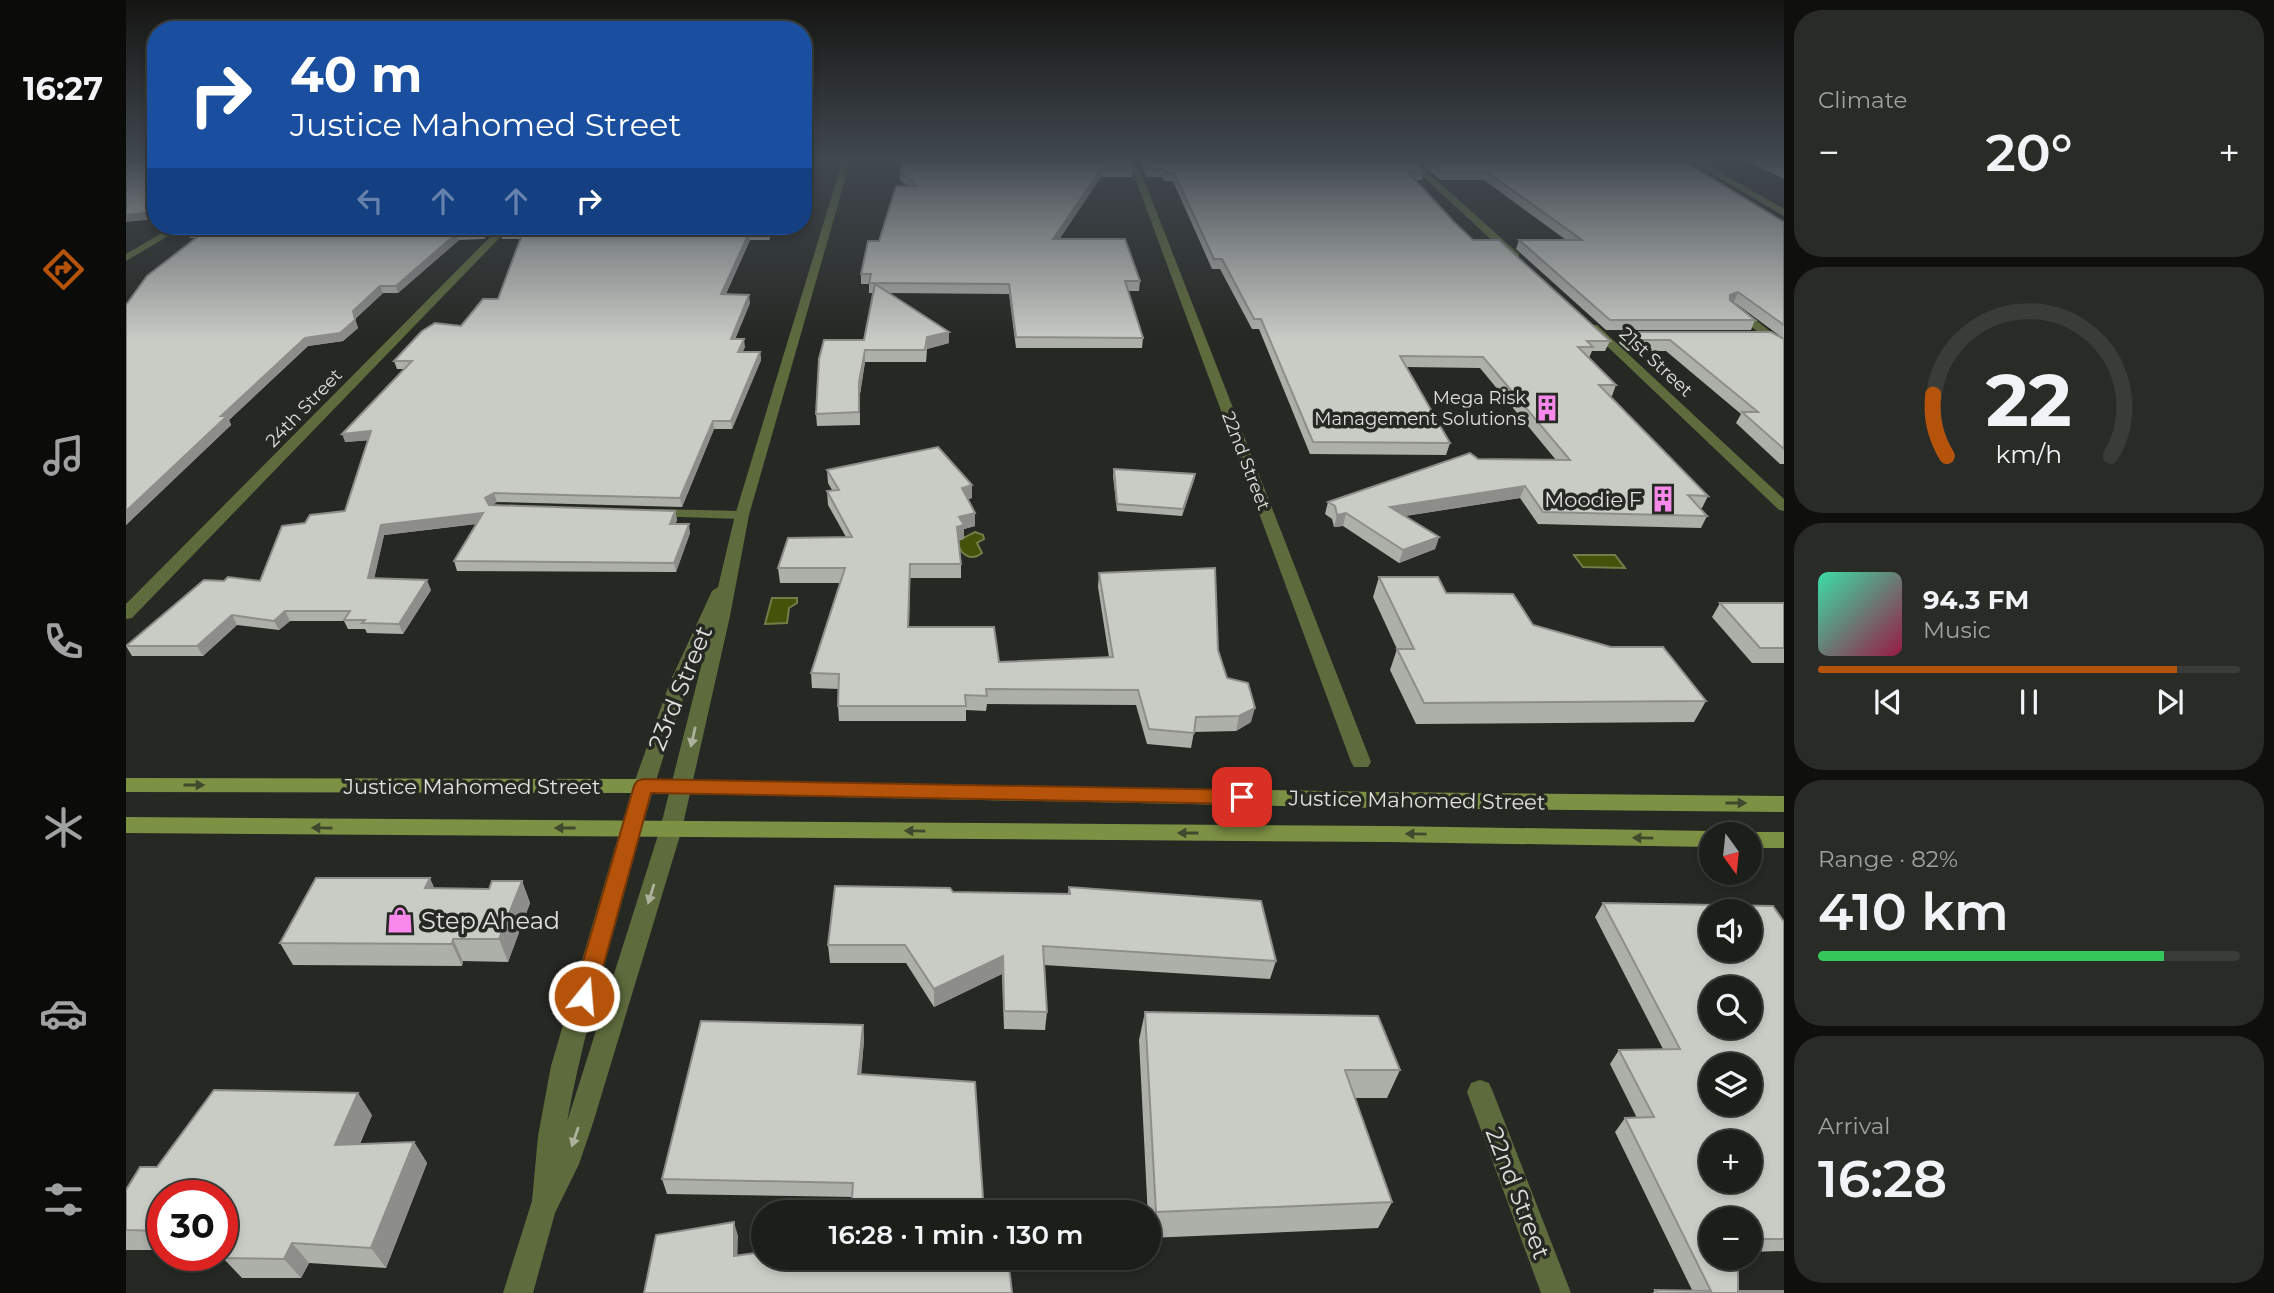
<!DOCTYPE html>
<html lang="en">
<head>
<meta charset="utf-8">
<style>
  :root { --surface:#1c1e1a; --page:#292b27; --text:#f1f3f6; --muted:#a0a2a2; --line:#3a3c39; --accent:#b45309 }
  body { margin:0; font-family:Montserrat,sans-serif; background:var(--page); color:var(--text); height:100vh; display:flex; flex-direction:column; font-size:26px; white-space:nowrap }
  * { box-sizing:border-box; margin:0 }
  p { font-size:23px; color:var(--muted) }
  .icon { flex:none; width:38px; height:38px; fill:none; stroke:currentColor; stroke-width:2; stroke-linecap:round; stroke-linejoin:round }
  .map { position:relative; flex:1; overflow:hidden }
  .details { display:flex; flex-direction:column; gap:10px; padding:10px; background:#0f100e; width:490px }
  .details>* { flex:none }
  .guide { position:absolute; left:21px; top:21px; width:665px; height:214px; border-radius:28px; box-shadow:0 4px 10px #0003,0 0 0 2px var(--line); background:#1a4fa0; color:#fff; overflow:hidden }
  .needle { width:46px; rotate:165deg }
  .buttons { position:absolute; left:1573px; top:822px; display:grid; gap:14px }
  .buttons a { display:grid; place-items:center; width:63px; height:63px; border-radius:50%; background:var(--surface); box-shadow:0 4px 10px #0003,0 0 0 2px var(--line); font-size:35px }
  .speed { position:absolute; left:21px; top:1180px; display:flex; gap:14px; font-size:35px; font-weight:700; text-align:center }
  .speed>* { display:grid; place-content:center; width:91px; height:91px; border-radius:50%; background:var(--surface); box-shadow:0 4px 10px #0003,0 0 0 2px var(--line); line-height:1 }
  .speed .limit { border:10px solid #d22; background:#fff; color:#111 }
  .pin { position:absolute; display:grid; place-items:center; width:60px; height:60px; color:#fff; margin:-30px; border-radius:14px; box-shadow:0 4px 10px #0006 }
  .me { position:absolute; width:77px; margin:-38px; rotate:17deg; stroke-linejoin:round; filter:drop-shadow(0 0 5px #0008) }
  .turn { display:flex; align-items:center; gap:24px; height:147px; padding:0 28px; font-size:32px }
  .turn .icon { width:91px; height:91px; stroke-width:2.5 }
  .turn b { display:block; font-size:49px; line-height:60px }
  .lanes { display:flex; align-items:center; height:66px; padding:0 28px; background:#0003; justify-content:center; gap:35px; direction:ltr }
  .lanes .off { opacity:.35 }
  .big { font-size:52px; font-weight:600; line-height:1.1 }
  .details .widget { flex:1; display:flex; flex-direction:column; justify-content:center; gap:10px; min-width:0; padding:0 24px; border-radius:28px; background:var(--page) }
  .details .dial { align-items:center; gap:0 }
  .dial svg { height:182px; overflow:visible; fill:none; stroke:var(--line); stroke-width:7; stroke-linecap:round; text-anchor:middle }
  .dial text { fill:var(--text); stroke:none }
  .song { display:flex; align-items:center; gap:21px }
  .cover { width:84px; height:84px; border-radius:10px; background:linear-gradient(135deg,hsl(160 70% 55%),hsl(340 70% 35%)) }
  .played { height:7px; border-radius:4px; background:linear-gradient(90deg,var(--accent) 85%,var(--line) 85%) }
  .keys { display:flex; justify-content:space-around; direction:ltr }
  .heat { display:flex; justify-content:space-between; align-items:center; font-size:38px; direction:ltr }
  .charge { height:10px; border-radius:5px; background:linear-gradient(90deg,#34c759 82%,var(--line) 0) }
  .trip { position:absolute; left:625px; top:1200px; width:410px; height:70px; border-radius:35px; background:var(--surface); box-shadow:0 4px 10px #0003,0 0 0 2px var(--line); font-weight:600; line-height:70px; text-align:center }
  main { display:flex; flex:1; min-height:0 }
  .tabs { display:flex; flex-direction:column; width:126px; justify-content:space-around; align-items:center; background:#0b0c0a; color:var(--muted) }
  .tabs .icon { width:49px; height:49px }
  .tabs .current { color:var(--accent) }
  .tabs b { font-size:32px; color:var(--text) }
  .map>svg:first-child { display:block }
</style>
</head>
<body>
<main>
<nav class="tabs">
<b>16:27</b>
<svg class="icon current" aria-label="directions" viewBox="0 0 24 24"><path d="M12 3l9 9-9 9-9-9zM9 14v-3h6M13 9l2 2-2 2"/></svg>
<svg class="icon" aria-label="music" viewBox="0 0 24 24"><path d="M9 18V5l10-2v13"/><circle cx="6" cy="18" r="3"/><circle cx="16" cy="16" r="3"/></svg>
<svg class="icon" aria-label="phone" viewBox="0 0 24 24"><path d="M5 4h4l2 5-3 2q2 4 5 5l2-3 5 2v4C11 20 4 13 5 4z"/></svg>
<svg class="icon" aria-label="climate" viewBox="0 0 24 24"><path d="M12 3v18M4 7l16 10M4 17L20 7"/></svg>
<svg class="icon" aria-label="car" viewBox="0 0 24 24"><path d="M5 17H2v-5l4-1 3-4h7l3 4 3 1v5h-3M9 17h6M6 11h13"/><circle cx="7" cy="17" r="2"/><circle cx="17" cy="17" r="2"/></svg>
<svg class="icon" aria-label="filters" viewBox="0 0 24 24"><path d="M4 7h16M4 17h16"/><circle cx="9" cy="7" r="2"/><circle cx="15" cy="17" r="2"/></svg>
</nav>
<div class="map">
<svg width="1658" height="1293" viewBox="0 0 1658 1293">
  <rect width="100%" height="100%" fill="#262823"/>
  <!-- water -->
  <path fill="#43530a" stroke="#727e49" stroke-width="2" d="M849,532l8,3 1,4 -7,4 5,10c-13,10 -23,-1 -25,-12z
    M1448,555h41l10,13 -42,-1z
    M646,598h25v5l-8,5 -2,15 -22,1z"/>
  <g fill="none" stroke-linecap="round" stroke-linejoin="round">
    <!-- service -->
    <path fill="#5e6b3d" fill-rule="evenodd" d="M529,509l87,2 7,4 -7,4 -92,-3 -2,-3z"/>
    <!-- minor -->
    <path fill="#5e6b3d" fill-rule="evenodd" d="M717,159h8l-102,356 -19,101 -48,213 -89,294 -14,41 -24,49 -22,80h-30l29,-92 6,-65 13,-70 82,-280 37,-104 42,-91 6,-4 17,-72zM583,635l-49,194 -93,293c13,-72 33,-142 53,-213 25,-93 50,-186 89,-274z
      M1002,159h8l235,603 -3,5h-14l-3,-5z
      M1278,159h9l106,95v4h-8z
      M1561,159h10l87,50v7z
      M48,226h11l-59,35v-7z
      M375,226h10l-379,392 -6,1v-15z
      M1605,307h8l45,35v10l-53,-41z
      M1463,325h8l187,174v12l-5,-1 -190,-181z
      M1354,1080l9,3 4,9 78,201h-30l-74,-201 4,-9z"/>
    <!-- secondary -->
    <path fill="#7d9145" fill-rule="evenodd" d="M0,778l517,1 734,13 407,4v16l-407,-4 -734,-15 -517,-1z
      M0,817l1262,9 324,5 8,4h-8v12l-324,-5 -1262,-9z
      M1624,832h34v16h-34v-13h-8z"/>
  </g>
  <!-- wall -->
  <path fill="#adafa9" d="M778,159l229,9 -1,9h-31l-42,62 81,42 -1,10h-11l15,47 -1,10h-126l-7,-54 -120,-1 60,50 -22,6 -1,13h-61l-5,32v31l-43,1 -1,-12 48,-74 9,-47h-4v-9h-8v-10l18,-33 28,-55 -7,-6v-9z
    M1013,159h273l12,12 -2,9h-7l40,43 18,17 137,101 -5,10h-13l-3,7 27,27 -4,11h-2l98,100 -6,12h-3l8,8 -6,12 -163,-4 -18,-26 -115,18 34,21 -4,12 -36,14 -56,-37 -9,1 -2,-8 -7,-5 3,-12 150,-43 78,1 -76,-92 -74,-1 44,76 -4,12 -136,-1 -51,-125h-7l-32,-60h-8l-39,-88h-9l-2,-4h-16z
    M1290,159h264l104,63v117l-50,-37 21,18 -4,10h-145l-90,-81 3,-9h47l-82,-60h-44z
    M1618,159h40v20z
    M71,226h301l-14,13 -25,1 -61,53h-15l-28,26 3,9 -15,13 -35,5 -79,74 2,5 -105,100v-220l70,-67h-6l-3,-7z
    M381,226h286h-17l-7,14h-19l-24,54 24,9 -15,36 10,8 -3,5h18l1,8 -29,69h-18l-32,78 -185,-5 -6,4 184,5 2,9 -2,4 15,9 -14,39 -219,-1 -3,-10 22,-37 -92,11 -10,44 57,11 -28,44 -36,-1 -2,-4h-17l-4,-8h-54l-11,9 -42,-5 -34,31h-71l-6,-10 98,-65h36l45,-58 40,-12 23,-71 -23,2 59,-73h-7l-3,-8 67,-35 37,-27 23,-60h-19l-2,-7z
    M1497,332l161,7v125h-4l-44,-41 5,-9 -75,-63h-38l-9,-8z
    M988,469l81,5 -1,6 -12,36 -65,-5 -4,-35z
    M701,470l145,28 -4,1 7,27 -11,3v10l-6,1 3,24v14h-51l-1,49 90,35 110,-5 -11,-70 1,-14 119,77 9,28 24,44 -15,9 -42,1 -3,16 -44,-4 -11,-39 -149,-1 -1,7 -20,-1v11h-127l-1,-15 1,-17 -27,-1 -1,-15 29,-90h-60l-2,-15 68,-31 -18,-32 -1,-14 5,-1 -4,-7z
    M1253,577l67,16 87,32 173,76 -12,21 -278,2 -26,-54 7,-21 -24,-52z
    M1594,603h64v60h-32l-40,-46z
    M396,881l8,22 -22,59 -45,-1 -1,5 -169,-1 -13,-22 154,-55 55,1z
    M943,887l207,74 -6,18 -226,-14 3,47 -2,18 -41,-1 -2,-55 -68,33 -28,-44h-76l-2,-18 125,-53 115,2z
    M1477,903l181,19v329l-34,1v-32h-38l26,71 46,2h-131l2,-3h37l-77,-158 10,-14h12l-27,-54 9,-14 44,-1 -68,-132z
    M1019,1012l255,58 -13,28h-32l37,104 -14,26 -229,10 -10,-198z
    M737,1025l1,15 -3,34 123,138 -133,1 1,-16 -185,-3 -5,-15z
    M246,1115l-12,29 54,-2 13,21 -41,105 -77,-5 -8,15h-59l-19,-20 3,-7h-4v-56h-59v55h-37v-60l31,-23z"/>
  <!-- shaded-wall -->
  <path fill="#8d8e8a" d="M687,159h3l-12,29 -1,8v-15z
    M976,168l-1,9 -48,72v-10z
    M30,212v7l-30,3v-7z
    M363,226h9l-14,13 -2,-7z
    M646,226h4l-7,14v-7z
    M331,233l2,7 -61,53 -2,-7z
    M623,233l1,7 -28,62 -1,-8z
    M254,286l3,7 -28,26 -2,-8z
    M1612,292l-4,10 -8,3 4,-10z
    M623,295l1,8 -18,44 -1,-8z
    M229,320l3,8 -15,13 -35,5 -79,74 2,5 -105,100v-14l95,-95 84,-78z
    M823,332v11l-22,6 -1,13 1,-25z
    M618,339l1,8 -6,13 -1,-8z
    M739,350v12l-5,32v31l-1,-43z
    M634,352l1,8 -29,69 -1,-8z
    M587,421l1,8 -32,78 -2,-9z
    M245,431l3,9 -29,2 -3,-8z
    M1069,474l-1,6 -12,36 1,-7z
    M846,485v13l-10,3v-13z
    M1399,486l-5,12 -134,21 4,-12z
    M368,493l3,9 -9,6 -3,-10z
    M549,511l2,9 -5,13 -2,-9z
    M357,513l2,10 -101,12 -12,53 -4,-10 13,-53z
    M849,513v13l-11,3v10l-7,2v-14l2,-10z
    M1220,513l-3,13 -9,1 3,-12z
    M563,524l1,9 -14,39 -2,-9z
    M1313,537l-4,12 -36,14 4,-13z
    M784,564v14l-2,64v-15z
    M301,580l4,10 -28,44 -4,-10z
    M159,611l5,10 -11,9 -5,-9z
    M106,615l5,10 -34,31 -6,-10z
    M1129,708l-4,14 -15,9 3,-15z
    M304,878l10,23 -15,-13z
    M396,881l8,22 -22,59 -9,-23z
    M327,939l10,22 -1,5 -10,-22z
    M877,956l-1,18 -68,33v-18z
    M737,1025l1,15 -4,49 -2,-15z
    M232,1093l14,22 -22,51 -15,-21z
    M288,1142l13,21 -41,105 -15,-20z
    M608,1222l4,14 -1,33 -3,-13z
    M166,1243l17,20 -8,15 -17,-19z"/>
  <!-- building -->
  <path fill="#c9cbc5" stroke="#8d8e8a" stroke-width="2" fill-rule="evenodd" d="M0,159h30v53l-30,3z
    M677,159h10l-10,22z
    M778,159h225l4,9h-31l-49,71h72l15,42h-15l18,57 -127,-1 -7,-53 -140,-1 2,-9h-10l7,-33h11l17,-55h20l-16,-15z
    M1017,159h269l12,12h-17l48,52 18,17h26l111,101h-23l6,6h-15l38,38h-17l109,111 -20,-1 19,21 -164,-4 -18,-26 -135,21 49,30 -36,13 -57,-37 -9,2 -2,-9 -7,-4 142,-49 8,6 92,1 -87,-103 -83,-1 50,87 -137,-1 -52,-123h-7l-32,-60h-8l-40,-86 -9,-1 -2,-3h-16z
    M1302,159h252l104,63v103l-46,-33 -8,3v5l25,20h-145l-91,-80h63l-95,-68 -45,-1z
    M1638,159h20v10z
    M71,226h292l-7,6 -25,1 -61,53h-16l-27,25 2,9 -15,13 -35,5 -84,78h6l-101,95v-206l21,-29 58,-45h-18z
    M381,226h265l-3,7h-20l-28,61 28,1 -18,44h13l-6,13h22l-29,69h-18l-33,77 -186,-5 -9,5 4,7 186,6 -5,13h19l-15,39 -220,-2 29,-48 -102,12 -13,53 59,2 -28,44 -37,-1 3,-3h-21l6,-9h-65l-11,10 -42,-6 -35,31h-71l78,-66 20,1 4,-4 32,4 22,-55 23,-3 5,-8 35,-4 26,-80 -29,3 70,-73h-18l28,-30 13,-8 26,3 22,-27h15l25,-67h-23z
    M749,284l74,48 -22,5 -2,13h-60l-6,32v30l-43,2 3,-55 5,-19h40z
    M1497,332h148l13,7v110l-42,-37h16l-88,-72h-38z
    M812,447l34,38 -10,3 13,25 -16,4 5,8 -7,2 4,37h-51l-2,63h86l5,35 114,-5 -14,-84 116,-5 3,82 9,28 21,5 7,25 -16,8 -43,1 -2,16 -45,-4 -11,-39 -152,-1 1,7 -22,-1 1,11h-128l1,-32 -28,-1 34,-105h-67l10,-30 64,-1 -25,-46 12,-1 -12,-20z
    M988,469l81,5 -12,35 -66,-5z
    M1253,577h59l8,16 67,1 20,31 78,22h52l43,54 -282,2 -27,-54h17z
    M1594,603h64v45h-24z
    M190,878h114l-5,10 64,1 3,-8h30l-23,58h-46l-1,5 -172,-1z
    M709,886l115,2 3,4 117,2 -1,-7 192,14 15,60 -233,-15 4,66 -43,-1 -1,-55 -69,33 -29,-44h-77z
    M1477,903l170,3 11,16v317h-34v-19h-38v38h26v33h46v2h-127l-2,-3 56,1 -86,-173 29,-1 -35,-67 61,-1zM1586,912h38v38h-38zM1586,989h38v38h-38zM1586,1066h38v38h-38zM1586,1143h38v38h-38z
    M1019,1012l233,4 22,54h-55l47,132 -236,10z
    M575,1021l162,4 -5,49 117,8 9,130h19v1h-152l2,-30 -191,-4z
    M88,1090l144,3 -23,52 79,-3 -43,106 -79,-5 -8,16 -61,-1 13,-26h-14v-37h-59v36l-37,-1v-40l14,-23h17z
    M608,1222v34l29,-4v6h245l4,35h-368l12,-58z"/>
  <!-- one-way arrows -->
  <defs><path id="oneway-solid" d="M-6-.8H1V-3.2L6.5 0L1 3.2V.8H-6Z" transform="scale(1.75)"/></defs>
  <g fill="#acb29d">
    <use href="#oneway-solid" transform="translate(567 737) rotate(103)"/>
    <use href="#oneway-solid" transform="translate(525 894) rotate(107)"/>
    <use href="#oneway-solid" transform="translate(449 1137) rotate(109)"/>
  </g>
  <g fill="#40482d">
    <use href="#oneway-solid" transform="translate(68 785)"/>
    <use href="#oneway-solid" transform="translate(1610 803)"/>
    <use href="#oneway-solid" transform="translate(196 828) rotate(-179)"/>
    <use href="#oneway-solid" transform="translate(439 828) rotate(180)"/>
    <use href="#oneway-solid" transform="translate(789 831) rotate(-179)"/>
    <use href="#oneway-solid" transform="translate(1062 833) rotate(-180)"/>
    <use href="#oneway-solid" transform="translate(1290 834) rotate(-179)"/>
    <use href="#oneway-solid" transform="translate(1517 838) rotate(-179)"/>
  </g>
  <!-- sky -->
  <linearGradient id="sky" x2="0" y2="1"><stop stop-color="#151613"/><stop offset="0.47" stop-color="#414850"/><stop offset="1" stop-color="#414850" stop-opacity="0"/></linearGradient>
  <rect width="1658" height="340" fill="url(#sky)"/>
  <!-- route -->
  <path fill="#b45309" stroke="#753606" stroke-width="2" d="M517,779l599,11 7,2 2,5 -2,5 -7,2 -591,-11 -56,203 -3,6 -8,3 -8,-3 -3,-6 61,-210 3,-5z"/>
  <!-- icons -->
  <defs>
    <g id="building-bare" transform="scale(2.1)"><path d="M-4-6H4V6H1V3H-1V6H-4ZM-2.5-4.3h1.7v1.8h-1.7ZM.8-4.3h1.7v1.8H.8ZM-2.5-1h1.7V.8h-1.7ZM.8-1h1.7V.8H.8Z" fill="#f888ea" stroke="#262823" stroke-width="2.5" paint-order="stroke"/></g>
    <g id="shop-bare" transform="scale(2.1)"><path d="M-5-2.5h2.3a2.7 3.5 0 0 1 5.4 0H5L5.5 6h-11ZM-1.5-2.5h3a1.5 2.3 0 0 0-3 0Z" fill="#f888ea" stroke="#262823" stroke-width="2.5" paint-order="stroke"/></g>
  </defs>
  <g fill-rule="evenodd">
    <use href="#building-bare" x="1421" y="408"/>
    <use href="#building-bare" x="1537" y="499"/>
    <use href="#shop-bare" x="274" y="920"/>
  </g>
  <g text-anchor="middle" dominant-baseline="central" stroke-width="7" stroke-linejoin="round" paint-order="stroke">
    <!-- far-street labels -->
    <g font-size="18" fill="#e0e1dd" stroke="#262823">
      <text transform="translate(1530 362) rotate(43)">21st Street</text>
      <text transform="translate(178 408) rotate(-46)">24th Street</text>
      <text transform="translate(1120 461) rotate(69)">22nd Street</text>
    </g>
    <!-- far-poi labels -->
    <g font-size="18" fill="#e0e1dd" stroke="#262823" text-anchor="end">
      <text x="1400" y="398">Mega Risk<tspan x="1400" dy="21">Management Solutions</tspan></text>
    </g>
    <!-- poi labels -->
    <g font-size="21" fill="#e0e1dd" stroke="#262823" text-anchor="end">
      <text x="1516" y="499">Moodie F</text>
    </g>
    <!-- street labels -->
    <g font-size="21" fill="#e0e1dd" stroke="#262823">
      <text x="346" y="786">Justice Mahomed Street</text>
      <text transform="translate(1291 800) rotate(1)">Justice Mahomed Street</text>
    </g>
    <!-- near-street labels -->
    <g font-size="24" fill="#e0e1dd" stroke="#262823">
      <text transform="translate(554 688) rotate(-68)">23rd Street</text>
      <text transform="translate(1392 1193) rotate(69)">22nd Street</text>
    </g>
    <!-- near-poi labels -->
    <g font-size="24" fill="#e0e1dd" stroke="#262823" text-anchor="start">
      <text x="295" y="920">Step Ahead</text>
    </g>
  </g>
</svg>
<div class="buttons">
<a><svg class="needle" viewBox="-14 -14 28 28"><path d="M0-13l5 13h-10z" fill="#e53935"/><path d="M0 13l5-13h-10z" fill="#a0a2a2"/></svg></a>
<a><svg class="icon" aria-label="sound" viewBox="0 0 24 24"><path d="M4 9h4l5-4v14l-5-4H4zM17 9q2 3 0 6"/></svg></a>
<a><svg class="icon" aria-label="search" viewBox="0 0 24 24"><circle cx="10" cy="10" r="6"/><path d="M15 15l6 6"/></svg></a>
<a><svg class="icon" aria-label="layers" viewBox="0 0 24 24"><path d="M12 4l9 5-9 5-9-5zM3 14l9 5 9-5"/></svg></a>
<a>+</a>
<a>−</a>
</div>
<div class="speed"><div class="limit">30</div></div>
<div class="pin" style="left:1116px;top:797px;background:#d93025"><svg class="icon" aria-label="arrive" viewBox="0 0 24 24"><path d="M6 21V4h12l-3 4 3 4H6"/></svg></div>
<svg class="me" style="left:458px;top:996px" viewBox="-20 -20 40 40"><circle r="17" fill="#b45309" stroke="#fff" stroke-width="3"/><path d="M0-11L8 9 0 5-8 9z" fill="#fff"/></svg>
<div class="trip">16:28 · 1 min · 130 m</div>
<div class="guide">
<div class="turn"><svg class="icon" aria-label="right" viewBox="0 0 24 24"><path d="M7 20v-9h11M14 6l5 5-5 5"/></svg><div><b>40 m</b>Justice Mahomed Street</div></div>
<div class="lanes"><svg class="icon off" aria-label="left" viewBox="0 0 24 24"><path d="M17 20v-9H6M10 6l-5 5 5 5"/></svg><svg class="icon off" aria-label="ahead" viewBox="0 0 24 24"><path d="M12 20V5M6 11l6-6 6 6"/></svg><svg class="icon off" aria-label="ahead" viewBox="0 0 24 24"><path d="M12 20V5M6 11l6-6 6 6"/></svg><svg class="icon" aria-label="right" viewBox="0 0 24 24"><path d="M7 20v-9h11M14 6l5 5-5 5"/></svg></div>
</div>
</div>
<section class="details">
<div class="widget"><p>Climate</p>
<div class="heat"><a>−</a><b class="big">20°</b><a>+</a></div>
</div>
<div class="widget dial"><svg viewBox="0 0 100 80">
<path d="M14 69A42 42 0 1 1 86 69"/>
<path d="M14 69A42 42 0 0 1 8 42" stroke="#b45309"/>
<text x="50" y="56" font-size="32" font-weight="700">22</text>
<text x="50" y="72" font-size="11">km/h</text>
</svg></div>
<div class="widget">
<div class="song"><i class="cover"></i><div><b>94.3 FM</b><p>Music</p></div></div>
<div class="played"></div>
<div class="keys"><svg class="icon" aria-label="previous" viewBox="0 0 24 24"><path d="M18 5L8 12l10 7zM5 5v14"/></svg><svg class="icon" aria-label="pause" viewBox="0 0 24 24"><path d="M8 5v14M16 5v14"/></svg><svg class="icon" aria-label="next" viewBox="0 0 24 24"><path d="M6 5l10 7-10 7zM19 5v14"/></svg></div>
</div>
<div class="widget"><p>Range · 82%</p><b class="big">410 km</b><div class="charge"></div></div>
<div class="widget"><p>Arrival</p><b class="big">16:28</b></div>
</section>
</main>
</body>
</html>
